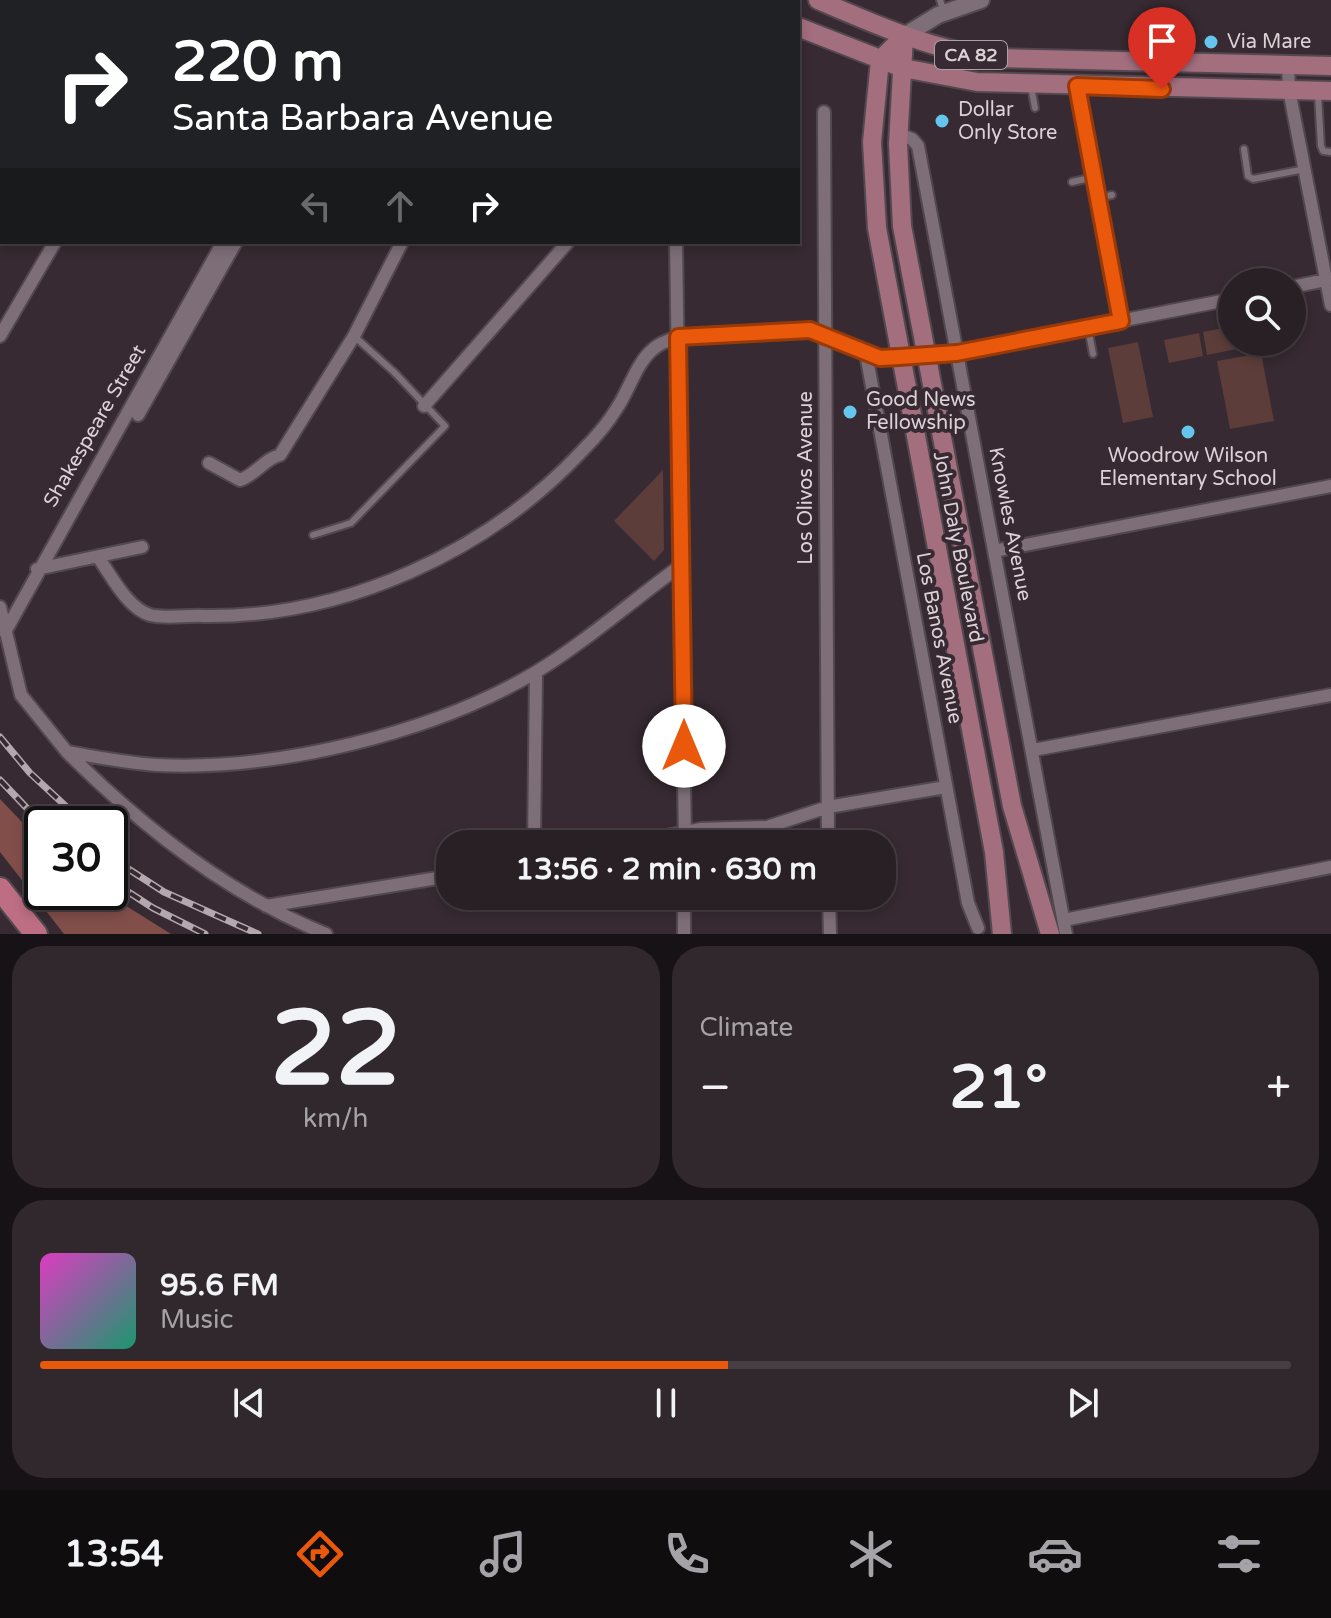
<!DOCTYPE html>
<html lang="en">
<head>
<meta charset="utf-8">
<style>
  :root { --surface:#292026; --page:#31282e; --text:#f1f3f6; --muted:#a5a3a7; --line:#453e43; --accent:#ea580c }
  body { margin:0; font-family:"Varela Round",sans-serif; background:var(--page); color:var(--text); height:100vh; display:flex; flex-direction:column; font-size:30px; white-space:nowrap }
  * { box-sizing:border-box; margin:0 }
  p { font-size:26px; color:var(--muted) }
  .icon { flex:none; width:44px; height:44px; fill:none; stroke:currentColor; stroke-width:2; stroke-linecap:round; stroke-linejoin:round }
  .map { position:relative; height:934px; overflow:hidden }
  .panel { display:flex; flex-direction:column; gap:12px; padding:12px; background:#171215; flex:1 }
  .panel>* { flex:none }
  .banner { position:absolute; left:0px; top:0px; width:800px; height:244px; box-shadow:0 4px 12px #0003,0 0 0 2px var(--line); background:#202124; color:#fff; overflow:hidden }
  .tools { position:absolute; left:1218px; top:268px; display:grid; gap:16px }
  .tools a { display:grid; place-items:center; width:88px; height:88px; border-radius:50%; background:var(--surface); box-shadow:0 4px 12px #0003,0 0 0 2px var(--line); font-size:40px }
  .speed { position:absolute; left:24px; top:806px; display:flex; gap:16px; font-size:40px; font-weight:700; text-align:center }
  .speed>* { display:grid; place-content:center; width:104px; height:104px; border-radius:50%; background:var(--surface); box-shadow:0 4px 12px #0003,0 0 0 2px var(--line); line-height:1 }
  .speed .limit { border:4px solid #111; border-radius:12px; background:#fff; color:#111 }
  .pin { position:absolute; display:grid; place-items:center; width:68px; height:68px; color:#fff; margin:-82px -34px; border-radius:50% 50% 50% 0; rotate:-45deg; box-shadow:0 0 8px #0007 }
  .pin .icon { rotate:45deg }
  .me { position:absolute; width:88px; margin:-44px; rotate:0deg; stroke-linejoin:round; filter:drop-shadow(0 0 6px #0008) }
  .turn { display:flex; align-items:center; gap:28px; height:168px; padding:0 40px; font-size:36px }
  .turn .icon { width:104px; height:104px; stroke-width:2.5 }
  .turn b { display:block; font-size:56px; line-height:68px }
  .lanes { display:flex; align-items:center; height:76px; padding:0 40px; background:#0003; justify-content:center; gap:40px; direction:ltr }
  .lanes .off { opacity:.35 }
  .big { font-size:60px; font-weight:700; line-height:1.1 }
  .panel .card { flex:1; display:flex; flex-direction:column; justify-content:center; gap:12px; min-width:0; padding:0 28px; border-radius:32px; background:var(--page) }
  .panel .dial { align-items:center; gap:0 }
  .dial b { font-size:104px; line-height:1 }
  .song { display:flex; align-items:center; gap:24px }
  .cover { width:96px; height:96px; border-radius:12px; background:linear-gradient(135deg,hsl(310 70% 55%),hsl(160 70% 35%)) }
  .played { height:8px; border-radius:4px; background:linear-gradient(90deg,var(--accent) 55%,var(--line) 55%) }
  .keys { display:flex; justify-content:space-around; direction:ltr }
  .heat { display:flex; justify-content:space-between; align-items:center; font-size:44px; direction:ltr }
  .panel .tiles { flex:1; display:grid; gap:12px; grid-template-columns:1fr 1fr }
  .card:last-child { grid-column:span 2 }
  .trip { position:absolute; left:436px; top:830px; width:460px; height:80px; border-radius:32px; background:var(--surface); box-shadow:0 4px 12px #0003,0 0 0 2px var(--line); font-weight:700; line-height:80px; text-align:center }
  .tab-bar { display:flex; height:128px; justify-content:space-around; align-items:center; background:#100d0f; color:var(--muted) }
  .tab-bar .icon { width:56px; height:56px }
  .tab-bar .current { color:var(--accent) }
  .tab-bar b { font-size:36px; color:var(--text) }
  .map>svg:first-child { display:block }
</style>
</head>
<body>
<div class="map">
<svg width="1331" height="934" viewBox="0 0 1331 934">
  <rect width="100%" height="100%" fill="#372a32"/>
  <!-- green -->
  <path fill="#5d3d3a" d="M1232,326v16h8l2,6 -35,7 -4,-23z
    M1199,333l4,23 -34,7 -5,-23z
    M1138,342l15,75 -30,6 -15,-75z
    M1261,353l13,68 -44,8 -13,-68z
    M663,470l1,80 -10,11 -40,-40z"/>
  <!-- forest -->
  <path fill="#824e4a" d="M0,799l42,44v49h62l67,42h-107l-64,-82z"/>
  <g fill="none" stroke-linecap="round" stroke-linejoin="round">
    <!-- service casing -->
    <g stroke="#53484f" stroke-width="10">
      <path id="service" d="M940,0l4,12
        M1031,86l4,22
        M1318,95l3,51 2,5 8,1
        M1244,149l4,27 5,3 52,-10
        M1072,182l22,-5
        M1098,198l14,-3
        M1088,328l5,26
        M313,535l38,-12 94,-97 -50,-53 -41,-37"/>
    </g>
    <!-- minor casing -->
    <g stroke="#53484f" stroke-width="16">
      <path id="minor" d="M21,2l1,-2
        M194,2l1,-2
        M366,2l1,-2
        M545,2l1,-2
        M726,2l1,-2
        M0,23l2,1
        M0,36l2,-3
        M1288,65l1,25 42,215
        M1077,86l44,235
        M824,112l4,732
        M898,134l14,5 6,7 148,788
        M676,242l9,602
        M1292,287l39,-8
        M0,336l55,-94
        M866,354l102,549 10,25
        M424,406l144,-164
        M138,415l98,-173
        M209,463l31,17c15,-5 26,-22 40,-25l74,-119 48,-94
        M994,551l337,-65
        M98,557c13,18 29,51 52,58 15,4 38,0 54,1 140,2 284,-64 379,-166 12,-12 25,-27 34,-42 12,-18 19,-43 34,-57 8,-8 16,-10 27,-14l132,-7 70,28 77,-5 275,-54
        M37,569l105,-22
        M0,607l21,88 46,57c30,5 60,11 90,13 119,6 277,-32 379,-93 51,-31 98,-73 147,-108
        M5,632l218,-390
        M1033,750l298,-55
        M67,752c75,75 160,142 259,182
        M534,844l2,-172
        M626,844l75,-15 66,-2 61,-20 118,-20
        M829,896l1,38
        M266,906l184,-30
        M1064,920l267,-53
        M684,934v-38"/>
    </g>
    <!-- secondary casing -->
    <g stroke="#53484f" stroke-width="20">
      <path id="secondary" d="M904,36l34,-21 43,-15"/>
    </g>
    <!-- primary casing -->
    <g stroke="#53484f" stroke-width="22">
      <path id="primary" d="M739,0l4,2
        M818,0c58,25 114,50 177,58l336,8
        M798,27l105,41 74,14 354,9
        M904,36l-24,24 -8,82 5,86 117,624 8,82
        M904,36l-6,108 4,82 110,580 38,128"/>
    </g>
    <!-- motorway casing -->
    <g stroke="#53484f" stroke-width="26">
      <path id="motorway" d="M0,889l36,45"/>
    </g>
    <!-- service -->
    <use href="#service" stroke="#7d6e77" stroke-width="6"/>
    <!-- minor -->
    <use href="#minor" stroke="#7d6e77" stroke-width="12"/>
    <!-- secondary -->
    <use href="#secondary" stroke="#7d6e77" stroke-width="16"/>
    <!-- primary -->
    <use href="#primary" stroke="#a36e7e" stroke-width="18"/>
    <!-- motorway -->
    <use href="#motorway" stroke="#bd6e83" stroke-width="22"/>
    <!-- rail casing -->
    <g stroke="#b2a8ae" stroke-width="7">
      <path id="rail" d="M0,737l30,36 55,51
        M0,780l42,44
        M110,857l54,35 94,42
        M110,880l43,28 52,26"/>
    </g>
    <!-- rail -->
    <use href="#rail" stroke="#372a32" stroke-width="4" stroke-dasharray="12" stroke-linecap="butt"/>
  </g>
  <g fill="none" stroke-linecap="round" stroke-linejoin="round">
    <!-- route casing -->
    <g stroke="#983908" stroke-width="20">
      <path id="route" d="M684,746l-6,-409 132,-7 70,28 19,-1 58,-4 164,-32 -44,-235 85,3"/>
    </g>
    <!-- route -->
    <use href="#route" stroke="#ea580c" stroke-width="14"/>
  </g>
  <!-- markers -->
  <g fill="#64c5ee" stroke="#372a32" stroke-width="3">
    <circle cx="1211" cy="42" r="8"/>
    <circle cx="942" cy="121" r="8"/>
    <circle cx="850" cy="412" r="8"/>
    <circle cx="1188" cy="432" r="8"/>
  </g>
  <g text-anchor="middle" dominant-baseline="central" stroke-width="8" stroke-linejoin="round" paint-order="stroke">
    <!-- shield labels -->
    <rect fill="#372a32" stroke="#aaa0a6" stroke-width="2" x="935" y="41" width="72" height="28" rx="6"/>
    <g font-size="18" font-weight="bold" fill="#dbd2d7">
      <text x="971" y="55">CA 82</text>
    </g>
    <!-- poi labels -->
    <g font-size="20" fill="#dbd2d7" stroke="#372a32" text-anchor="start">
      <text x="1227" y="42">Via Mare</text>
      <text x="958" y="110">Dollar<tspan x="958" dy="23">Only Store</tspan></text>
      <text x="866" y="400">Good News<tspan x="866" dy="23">Fellowship</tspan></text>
      <text x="1188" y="456" text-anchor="middle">Woodrow Wilson<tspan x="1188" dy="23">Elementary School</tspan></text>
    </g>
    <!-- street labels -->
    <g font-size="20" fill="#dbd2d7" stroke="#372a32">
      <text transform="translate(95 426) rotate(-60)">Shakespeare Street</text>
      <text transform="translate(806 478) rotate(-90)">Los Olivos Avenue</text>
      <text transform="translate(1010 524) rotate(79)">Knowles Avenue</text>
      <text transform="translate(958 547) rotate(79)">John Daly Boulevard</text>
      <text transform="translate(939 638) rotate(79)">Los Banos Avenue</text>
    </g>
  </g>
</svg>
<div class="tools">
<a><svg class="icon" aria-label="search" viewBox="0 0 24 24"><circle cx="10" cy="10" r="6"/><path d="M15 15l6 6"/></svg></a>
</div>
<div class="speed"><div class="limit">30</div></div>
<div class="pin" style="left:1162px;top:89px;background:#d93025"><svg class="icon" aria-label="arrive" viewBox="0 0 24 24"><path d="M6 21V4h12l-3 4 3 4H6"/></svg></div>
<svg class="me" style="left:684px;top:746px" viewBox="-20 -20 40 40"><circle r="19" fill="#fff"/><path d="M0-13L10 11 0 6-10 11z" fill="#ea580c"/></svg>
<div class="trip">13:56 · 2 min · 630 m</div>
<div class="banner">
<div class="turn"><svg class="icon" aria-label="right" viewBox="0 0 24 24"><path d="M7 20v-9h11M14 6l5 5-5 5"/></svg><div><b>220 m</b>Santa Barbara Avenue</div></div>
<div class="lanes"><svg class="icon off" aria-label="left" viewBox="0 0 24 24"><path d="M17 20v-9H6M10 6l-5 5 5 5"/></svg><svg class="icon off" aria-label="ahead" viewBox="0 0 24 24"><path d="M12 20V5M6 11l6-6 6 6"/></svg><svg class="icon" aria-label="right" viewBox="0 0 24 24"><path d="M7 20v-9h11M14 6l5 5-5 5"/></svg></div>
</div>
</div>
<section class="panel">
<div class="tiles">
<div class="card dial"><b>22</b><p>km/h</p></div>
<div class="card"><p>Climate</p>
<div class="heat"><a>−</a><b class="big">21°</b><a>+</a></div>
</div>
<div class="card">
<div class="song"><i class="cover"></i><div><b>95.6 FM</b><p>Music</p></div></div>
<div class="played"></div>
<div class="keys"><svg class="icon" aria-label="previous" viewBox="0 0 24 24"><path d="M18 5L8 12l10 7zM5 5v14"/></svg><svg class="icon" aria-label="pause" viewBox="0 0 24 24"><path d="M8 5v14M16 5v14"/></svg><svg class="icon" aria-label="next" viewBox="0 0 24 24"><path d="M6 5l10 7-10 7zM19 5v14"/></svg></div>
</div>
</div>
</section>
<nav class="tab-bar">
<b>13:54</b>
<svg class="icon current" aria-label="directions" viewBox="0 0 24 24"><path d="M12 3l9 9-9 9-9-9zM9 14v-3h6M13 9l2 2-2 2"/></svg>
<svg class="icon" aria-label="music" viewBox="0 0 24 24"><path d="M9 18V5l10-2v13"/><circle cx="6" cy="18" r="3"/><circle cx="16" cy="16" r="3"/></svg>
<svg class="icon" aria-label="phone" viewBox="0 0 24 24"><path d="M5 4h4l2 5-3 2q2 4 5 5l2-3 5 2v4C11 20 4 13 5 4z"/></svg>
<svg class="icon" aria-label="climate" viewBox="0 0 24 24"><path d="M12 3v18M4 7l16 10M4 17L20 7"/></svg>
<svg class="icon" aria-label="car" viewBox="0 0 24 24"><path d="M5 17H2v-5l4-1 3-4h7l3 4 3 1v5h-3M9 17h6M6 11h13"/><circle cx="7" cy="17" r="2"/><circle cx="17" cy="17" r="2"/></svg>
<svg class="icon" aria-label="filters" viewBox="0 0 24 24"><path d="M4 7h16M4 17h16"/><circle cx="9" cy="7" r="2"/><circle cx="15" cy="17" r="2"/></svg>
</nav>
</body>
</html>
